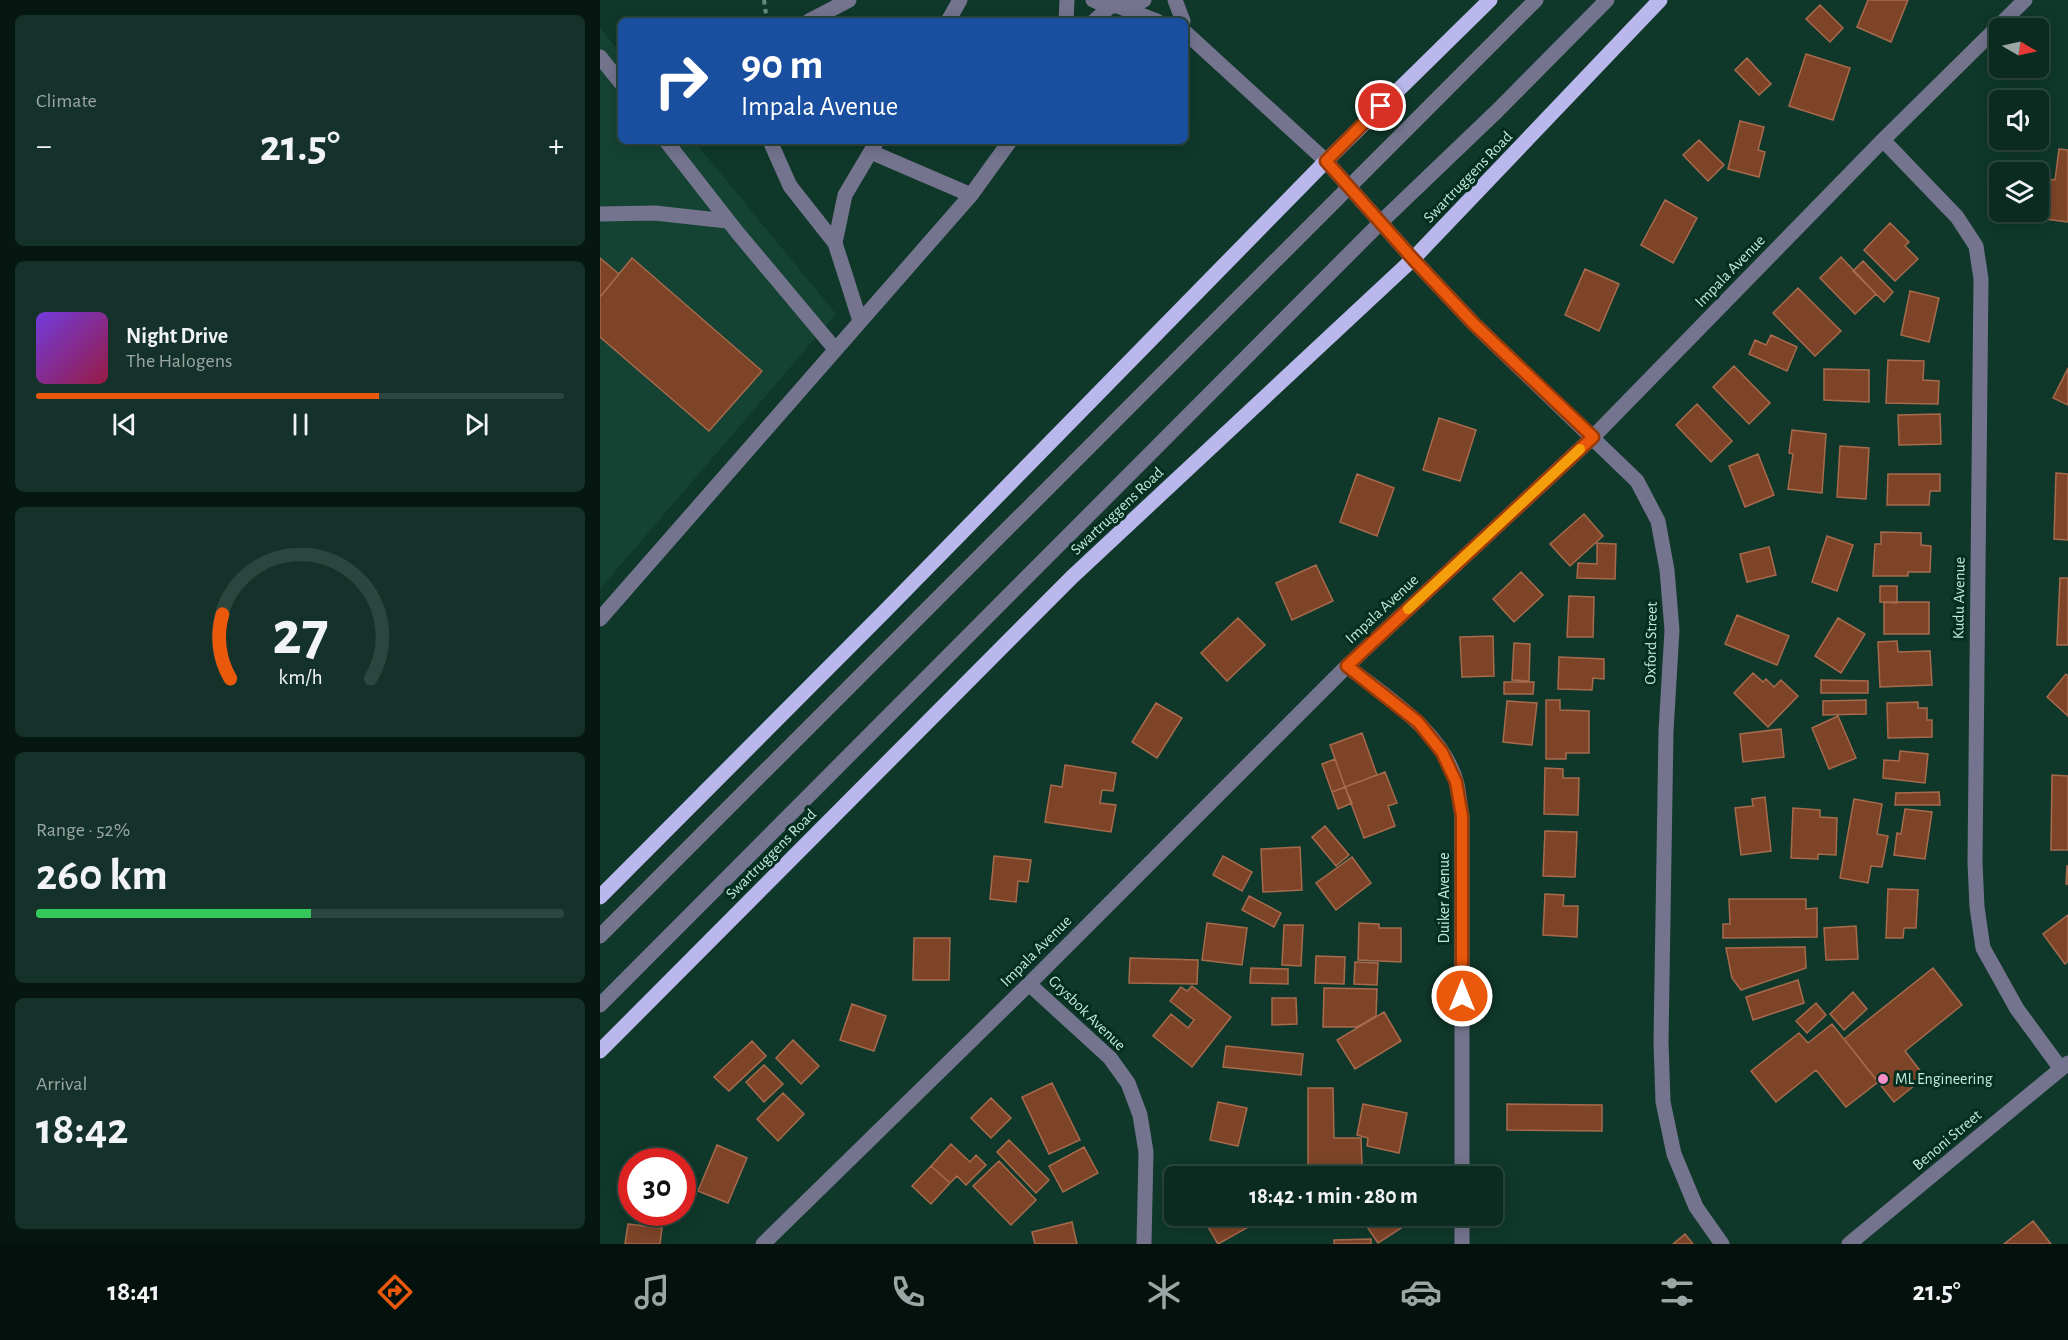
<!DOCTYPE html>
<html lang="en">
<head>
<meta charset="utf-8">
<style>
  :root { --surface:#0b2a20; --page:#143229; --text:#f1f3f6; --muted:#9aa7a5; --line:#2b463e; --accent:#ea580c }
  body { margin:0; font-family:"Alegreya Sans",sans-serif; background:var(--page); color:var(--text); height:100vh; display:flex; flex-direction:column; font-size:22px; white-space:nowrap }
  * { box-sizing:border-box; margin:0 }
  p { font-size:20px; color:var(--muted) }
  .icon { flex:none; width:33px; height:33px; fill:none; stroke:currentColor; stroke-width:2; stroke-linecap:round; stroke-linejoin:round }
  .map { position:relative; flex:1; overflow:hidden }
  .side { display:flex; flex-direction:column; gap:15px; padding:15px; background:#061712; width:600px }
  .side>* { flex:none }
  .top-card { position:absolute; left:18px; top:18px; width:570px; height:126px; border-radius:9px; box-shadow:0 3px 15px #0003,0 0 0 2px var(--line); background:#1a4fa0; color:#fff; overflow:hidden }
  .needle { width:39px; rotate:99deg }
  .tools { position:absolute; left:1389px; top:18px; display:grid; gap:12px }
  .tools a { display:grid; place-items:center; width:60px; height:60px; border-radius:9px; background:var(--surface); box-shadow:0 3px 15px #0003,0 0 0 2px var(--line); font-size:30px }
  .speed { position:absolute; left:18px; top:1148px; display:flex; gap:12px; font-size:30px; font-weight:700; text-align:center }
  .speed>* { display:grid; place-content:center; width:78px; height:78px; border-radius:50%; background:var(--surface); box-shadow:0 3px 15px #0003,0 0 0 2px var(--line); line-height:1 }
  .speed .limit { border:9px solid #d22; background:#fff; color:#111 }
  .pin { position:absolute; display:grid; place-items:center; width:51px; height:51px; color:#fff; margin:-26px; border:3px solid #fff; border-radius:50%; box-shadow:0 2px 6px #0007 }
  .me { position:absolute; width:66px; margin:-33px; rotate:0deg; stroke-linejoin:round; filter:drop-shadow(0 0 4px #0008) }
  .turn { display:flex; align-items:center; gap:21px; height:126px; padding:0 24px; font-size:27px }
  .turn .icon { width:78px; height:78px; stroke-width:2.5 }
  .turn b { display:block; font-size:42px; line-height:51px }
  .big { font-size:45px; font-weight:600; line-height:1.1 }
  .side .widget { flex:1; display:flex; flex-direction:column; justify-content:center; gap:9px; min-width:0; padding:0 21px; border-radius:9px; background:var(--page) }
  .side .dial { align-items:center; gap:0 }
  .dial svg { height:156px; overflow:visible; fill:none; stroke:var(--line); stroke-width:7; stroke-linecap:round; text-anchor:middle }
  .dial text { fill:var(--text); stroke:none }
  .song { display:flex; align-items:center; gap:18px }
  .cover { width:72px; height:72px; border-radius:9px; background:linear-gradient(135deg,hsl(260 70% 55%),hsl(340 70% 35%)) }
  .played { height:6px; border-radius:3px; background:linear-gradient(90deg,var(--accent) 65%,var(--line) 65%) }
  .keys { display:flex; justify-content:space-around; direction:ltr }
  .heat { display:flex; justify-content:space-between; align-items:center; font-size:33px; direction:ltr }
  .charge { height:9px; border-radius:4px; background:linear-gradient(90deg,#34c759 52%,var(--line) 0) }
  .trip { position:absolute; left:564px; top:1166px; width:339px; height:60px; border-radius:9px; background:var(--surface); box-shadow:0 3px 15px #0003,0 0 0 2px var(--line); font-weight:600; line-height:60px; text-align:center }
  .dock { display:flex; height:96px; justify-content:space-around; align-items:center; background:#04110d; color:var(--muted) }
  .dock .icon { width:42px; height:42px }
  .dock .selected { color:var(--accent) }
  .dock b { font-size:27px; color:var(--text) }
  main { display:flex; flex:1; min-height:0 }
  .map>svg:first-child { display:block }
</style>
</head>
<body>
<main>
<section class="side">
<div class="widget"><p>Climate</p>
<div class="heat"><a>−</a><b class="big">21.5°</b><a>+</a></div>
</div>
<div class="widget">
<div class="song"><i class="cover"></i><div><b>Night Drive</b><p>The Halogens</p></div></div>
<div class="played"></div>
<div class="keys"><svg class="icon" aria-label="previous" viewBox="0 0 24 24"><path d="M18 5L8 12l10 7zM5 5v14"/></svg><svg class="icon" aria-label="pause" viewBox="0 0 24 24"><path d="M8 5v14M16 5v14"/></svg><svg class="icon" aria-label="next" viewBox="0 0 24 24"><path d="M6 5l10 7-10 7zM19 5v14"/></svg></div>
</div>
<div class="widget dial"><svg viewBox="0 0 100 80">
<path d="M14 69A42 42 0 1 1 86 69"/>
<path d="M14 69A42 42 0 0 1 10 36" stroke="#ea580c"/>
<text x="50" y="56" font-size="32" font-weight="700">27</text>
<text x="50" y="72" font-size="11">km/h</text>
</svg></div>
<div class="widget"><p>Range · 52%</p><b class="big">260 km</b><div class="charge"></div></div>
<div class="widget"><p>Arrival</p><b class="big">18:42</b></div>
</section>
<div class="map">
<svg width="1468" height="1244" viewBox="0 0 1468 1244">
  <rect width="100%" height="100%" fill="#0f382a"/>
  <!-- built -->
  <path fill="#144333" d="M0,28l21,25v88h73l142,173 -236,275z"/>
  <!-- building -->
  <path fill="#7d4428" stroke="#a76a4d" stroke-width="1.5" d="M1268,0h40l-17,42 -34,-15z
    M1220,5l23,23 -13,14 -24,-23z
    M1206,54l44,14 -17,52 -44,-14z
    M1147,58l24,26 -12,11 -24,-25z
    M1140,121l24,6 -6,23 7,2 -6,25 -31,-8z
    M1099,140l25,25 -16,16 -25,-26z
    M1459,149l9,1v72l-31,-4 5,-40 13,2z
    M1065,200l32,18 -24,45 -32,-18z
    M1290,223l19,19 -4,4 13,13 -23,22 -31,-31z
    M1241,257l35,37 -21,20 -35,-36z
    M0,258l19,16 -19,23z
    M32,258l130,113 -53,60 -109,-94v-40z
    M1263,261l30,31 -9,10 -31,-31z
    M985,269l34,15 -20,47 -34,-16z
    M1198,288l43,43 -26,25 -42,-43z
    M1310,291l29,7 -10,44 -28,-7z
    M1171,335l26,12 -10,24 -38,-17 6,-14 11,5z
    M1288,360l36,1 -1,19 16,1 -1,23 -52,-1z
    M1134,366l36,37 -21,21 -36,-37z
    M1468,368v37l-15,-7z
    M1224,369l45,1v32l-45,-2z
    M1097,404l35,37 -21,21 -35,-37z
    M1340,414l1,30 -42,1 -1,-30z
    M839,418l37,12 -16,51 -37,-11z
    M1192,430l34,4 -4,59 -34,-4 5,-35 -4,-1z
    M1240,446l29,2 -3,51 -29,-2z
    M1158,454l16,41 -29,12 -16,-41z
    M1456,473l12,1v66l-14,-1z
    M757,474l37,14 -17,48 -37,-14z
    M1288,474h52v17h-10l-1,14h-42z
    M984,514l19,22 -33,30 -20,-22z
    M1281,532l40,1v12l10,1 -1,26h-22v4h-35l2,-32h6z
    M1227,536l26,9 -16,46 -25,-9z
    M997,543l19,1 -1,35 -38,-1 1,-15 19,1z
    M1169,547l7,28 -29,7 -7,-28z
    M716,565l17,36 -41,19 -16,-37z
    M921,572l22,23 -29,27 -21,-23z
    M1460,578h8v67h-11z
    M1280,586h17v17l-17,-1z
    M969,596l25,1 -1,40h-26z
    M1284,602h45v32h-45z
    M1137,615l52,21 -12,29 -52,-21z
    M638,618l27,27 -38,36 -26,-28z
    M1238,618l27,16 -24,39 -26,-17z
    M893,636l1,40 -32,1 -2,-40z
    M1297,641l1,11 32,-1 2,34 -52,2 -2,-45z
    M914,643l16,1 -1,37 -17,-1z
    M959,657l45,2v20l-11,-1 -1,12 -34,-1z
    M1153,673l10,9 3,-3 8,8 7,-7 17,16 -30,31 -34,-34z
    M1466,674l2,2v40l-21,-19z
    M1221,680l47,1v12h-47z
    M904,682h30l-1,12h-29z
    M946,700h14v10l29,1v42h-23v6h-20z
    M1266,700v14l-43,1v-14z
    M907,701l30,2 -5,42 -29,-3z
    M1318,702v6h9v12h5v17l-44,1 -1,-35z
    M556,703l26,15 -25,40 -25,-16z
    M1238,716l18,42 -27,11 -17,-41z
    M1181,729l3,28 -41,5 -3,-28z
    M762,733l15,42 -32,12 -15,-42z
    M1300,751l28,3 -3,29 -42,-5 1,-18 15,1z
    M735,759l10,28 -13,5 -10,-28z
    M465,765l51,8 -3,18 -11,-1 -2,13 16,2 -5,27 -66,-10 6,-37 11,2z
    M945,768l18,1v9h16l-1,37 -34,-1z
    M785,772l12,31 -9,3 7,20 -31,12 -19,-51z
    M1452,775l16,1v74h-17z
    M745,787l7,16 -14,6 -6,-17z
    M1339,792l1,13h-45l1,-12z
    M1165,797l6,54 -30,4 -6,-47 18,-2 -1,-7z
    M1254,799l28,5 -5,30 11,2 -6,31 -11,-1 -3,17 -28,-5z
    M1193,808l27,2v7l17,1 -1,37 -18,-1v5l-27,-1z
    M1305,809l27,3 -7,47 -31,-4 3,-22 4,1z
    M725,826l24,29 -13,11 -24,-29z
    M945,831l32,1 -2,45 -32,-1z
    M700,847l2,43 -39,2 -2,-43z
    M394,856l37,4 -3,22 -10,-1 -2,21 -26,-3z
    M623,856l29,16 -10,19 -29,-16z
    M752,857l19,26 -35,27 -20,-27z
    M1467,866h1v18h-2z
    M1288,889l30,1 -2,38h-12l-1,10h-17z
    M945,894l19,1 -1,11h15l-1,31 -34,-2z
    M649,896l32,17 -7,14 -32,-17z
    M1129,899h77v10l11,-1v29l-94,1v-14h7z
    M1468,915v46l-3,3 -22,-30z
    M607,923l40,5 -5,37 -40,-5z
    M759,923l20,1v4h22v34l-43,-2z
    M684,925h19l-2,41 -19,-1z
    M1256,926l2,33 -32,1 -2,-32z
    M314,938h36l-1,42h-36z
    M1205,947l1,21 -65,22 -9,-12 -6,-30z
    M716,956l29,1 -1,27 -29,-1z
    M530,958l68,2 -1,24 -68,-1z
    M755,962l23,1 -1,22 -23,-1z
    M651,968l37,1v15l-38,-1z
    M1333,968l29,37 -57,46 20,26 -31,25 -50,-63z
    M1198,980l6,23 -51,17 -7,-23z
    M592,986l39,31 -39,50 -39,-31 18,-22 17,14 6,-8 -24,-19 11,-14 6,4z
    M724,988l53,1 -1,27 -19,11h-34z
    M1253,992l14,17 -23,21 -14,-16z
    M672,998h24l1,26 -25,1z
    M1216,1003l10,12 -19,18 -11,-12z
    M252,1004l34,12 -12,35 -34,-11z
    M784,1012l17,29 -46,28 -18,-29z
    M1232,1024l46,58 -32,25 -30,-37 -40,32 -25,-31 48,-38 9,10z
    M193,1040l26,26 -18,18 -25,-26z
    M152,1041l14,15 -37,35 -15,-14z
    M626,1046l77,8 -2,21 -78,-8z
    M164,1065l19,19 -19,18 -18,-20z
    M452,1083l28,57 -31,14 -27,-57z
    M708,1088h25l1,50h27l1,27h-54z
    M183,1093l21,21 -26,27 -21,-22z
    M391,1098l20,20 -20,20 -20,-20z
    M618,1102l29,6 -9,38 -28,-6z
    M763,1104l44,9 -8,40 -32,-7 1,-8 -11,-3z
    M907,1104l95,1v26l-95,-1z
    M409,1140l40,40 -13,13 -39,-41z
    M351,1144l19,18 6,-7 10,10 -20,20 -9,-9 -7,7 -19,-17z
    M117,1145l30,13 -19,45 -30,-12z
    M484,1147l14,26 -35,19 -14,-26z
    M399,1161l37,39 -25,25 -38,-39z
    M331,1166l19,17 -19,21 -19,-18z
    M708,1172h52v4h-52z
    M601,1215h45l6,10 -34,19z
    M759,1215h49l4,6 -34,22z
    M1433,1221l18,23h-47z
    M472,1222l5,22h-42l-3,-12z
    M28,1224l34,4 -2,16h-35z
    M1085,1234l8,10h-20z
    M771,1239v5h-37v-4z"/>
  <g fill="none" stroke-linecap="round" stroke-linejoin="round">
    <!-- path -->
    <path stroke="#648b7c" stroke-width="4" stroke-dasharray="4.5 4.5" stroke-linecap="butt" d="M164,0l3,21"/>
    <!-- minor -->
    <path stroke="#74748e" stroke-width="15" d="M493,0c15,8 35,9 51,0
      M575,0l8,21
      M520,7l37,14
      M209,21l40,-21
      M348,21l12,-21
      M466,21l1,-21
      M494,21l17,-15
      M585,32l141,129 87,98 61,65 163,157 21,40 9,49 5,60 -6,101 -5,311 2,60 11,52 22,53 26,37
      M0,57l21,26
      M1283,140l74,77 19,29 5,33 -6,583 2,45 6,41 34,61 44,60
      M66,141l71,91 98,117
      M170,141l20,45 45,57
      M271,152l100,43
      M0,214l55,-1 72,8
      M260,321l-25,-78 10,-48 32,-54
      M0,619l371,-424 39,-54
      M747,666c40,32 96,65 110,118 2,10 3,21 5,32v360
      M0,936l936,-936
      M429,984l81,74 18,25 12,32 6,37 -2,92
      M0,1005l781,-783 116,-111 110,-111
      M862,1215v29
      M163,1244l266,-260 318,-318 246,-229 290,-297 142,-140
      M1249,1244l219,-181"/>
    <!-- major -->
    <path stroke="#b9b7ec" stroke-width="15" d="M0,897l283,-284 443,-452 164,-161
      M0,1051l472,-474 341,-318 247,-259"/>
  </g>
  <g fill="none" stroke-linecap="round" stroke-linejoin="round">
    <!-- route casing -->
    <g stroke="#983908" stroke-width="15">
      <path id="route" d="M781,106l-55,55 87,98 61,65 119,113 -246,229 71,56 24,30 14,30 6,34v180"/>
    </g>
    <!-- route -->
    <use href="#route" stroke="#ea580c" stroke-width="10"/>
    <!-- slow -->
    <path stroke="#f59e0b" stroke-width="10" d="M808,609l172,-160"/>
  </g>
  <!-- markers -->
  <circle fill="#f98fca" stroke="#032e20" stroke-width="2" cx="1283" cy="1079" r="6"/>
  <g text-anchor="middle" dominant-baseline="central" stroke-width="6" stroke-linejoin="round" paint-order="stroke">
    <!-- street labels -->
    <g font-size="16" fill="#c4e9d9" stroke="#032e20">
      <text transform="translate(868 177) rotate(-46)">Swartruggens Road</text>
      <text transform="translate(1130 271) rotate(-46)">Impala Avenue</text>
      <text transform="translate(517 511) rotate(-43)">Swartruggens Road</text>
      <text transform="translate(1359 598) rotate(-89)">Kudu Avenue</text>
      <text transform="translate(782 609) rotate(-43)">Impala Avenue</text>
      <text transform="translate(1051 643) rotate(-89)">Oxford Street</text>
      <text transform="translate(171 854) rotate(-45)">Swartruggens Road</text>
      <text transform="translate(844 898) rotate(-90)">Duiker Avenue</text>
      <text transform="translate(436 951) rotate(-45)">Impala Avenue</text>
      <text transform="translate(487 1013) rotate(44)">Grysbok Avenue</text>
      <text transform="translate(1347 1140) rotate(-40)">Benoni Street</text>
    </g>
    <!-- poi labels -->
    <g font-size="16" fill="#c4e9d9" stroke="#032e20" text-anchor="start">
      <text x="1295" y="1079">ML Engineering</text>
    </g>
  </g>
</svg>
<div class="tools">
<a><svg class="needle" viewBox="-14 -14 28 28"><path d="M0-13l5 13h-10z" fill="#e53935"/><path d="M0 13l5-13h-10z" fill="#9aa7a5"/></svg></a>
<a><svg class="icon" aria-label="sound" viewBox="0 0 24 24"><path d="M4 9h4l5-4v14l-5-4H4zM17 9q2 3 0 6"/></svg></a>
<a><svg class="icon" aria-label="layers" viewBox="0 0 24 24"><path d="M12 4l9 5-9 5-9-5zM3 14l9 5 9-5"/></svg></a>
</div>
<div class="speed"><div class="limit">30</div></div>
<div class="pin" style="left:781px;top:106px;background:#d93025"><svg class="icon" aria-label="arrive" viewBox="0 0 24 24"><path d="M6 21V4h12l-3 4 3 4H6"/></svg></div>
<svg class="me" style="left:862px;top:996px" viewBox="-20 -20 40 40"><circle r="17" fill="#ea580c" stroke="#fff" stroke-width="3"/><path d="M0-11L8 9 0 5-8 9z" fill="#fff"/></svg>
<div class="trip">18:42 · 1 min · 280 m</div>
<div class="top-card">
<div class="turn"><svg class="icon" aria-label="right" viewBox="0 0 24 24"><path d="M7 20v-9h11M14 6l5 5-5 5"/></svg><div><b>90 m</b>Impala Avenue</div></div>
</div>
</div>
</main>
<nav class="dock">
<b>18:41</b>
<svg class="icon selected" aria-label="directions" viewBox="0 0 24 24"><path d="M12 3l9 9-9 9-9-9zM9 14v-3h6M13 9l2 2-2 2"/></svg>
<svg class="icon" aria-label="music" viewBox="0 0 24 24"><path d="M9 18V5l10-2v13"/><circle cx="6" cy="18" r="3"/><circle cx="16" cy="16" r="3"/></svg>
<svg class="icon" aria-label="phone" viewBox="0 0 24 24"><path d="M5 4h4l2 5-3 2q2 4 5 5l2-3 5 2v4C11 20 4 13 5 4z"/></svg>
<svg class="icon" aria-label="climate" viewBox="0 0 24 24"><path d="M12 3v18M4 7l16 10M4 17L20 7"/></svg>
<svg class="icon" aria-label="car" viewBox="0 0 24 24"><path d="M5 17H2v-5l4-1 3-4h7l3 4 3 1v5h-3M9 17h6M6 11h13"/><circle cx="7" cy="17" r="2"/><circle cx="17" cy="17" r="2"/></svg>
<svg class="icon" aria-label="filters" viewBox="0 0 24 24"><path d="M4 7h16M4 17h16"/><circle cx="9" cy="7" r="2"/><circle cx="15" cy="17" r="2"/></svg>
<b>21.5°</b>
</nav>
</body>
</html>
